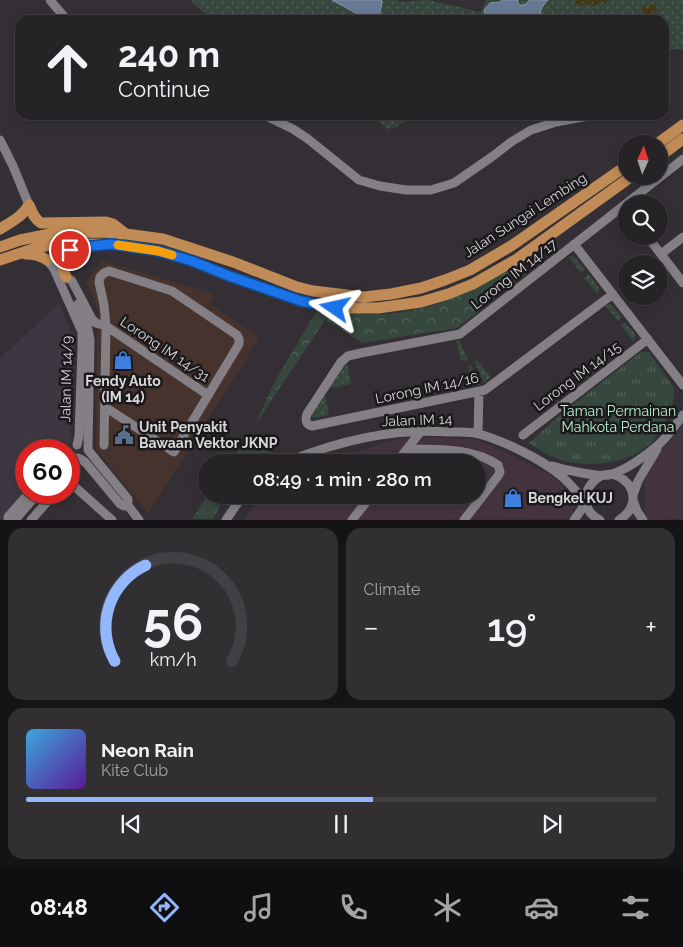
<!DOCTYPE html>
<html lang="en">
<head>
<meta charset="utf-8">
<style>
  :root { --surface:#262327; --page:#322f33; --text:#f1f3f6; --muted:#a4a4a7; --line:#424044; --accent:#92b7fd }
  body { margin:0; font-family:Raleway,sans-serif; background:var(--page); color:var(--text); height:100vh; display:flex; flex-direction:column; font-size:19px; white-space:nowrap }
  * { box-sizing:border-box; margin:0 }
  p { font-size:16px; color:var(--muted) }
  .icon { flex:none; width:28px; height:28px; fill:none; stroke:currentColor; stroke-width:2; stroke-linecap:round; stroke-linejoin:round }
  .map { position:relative; height:520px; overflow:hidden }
  .details { display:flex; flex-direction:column; gap:8px; padding:8px; background:#151315; flex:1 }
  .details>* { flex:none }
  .top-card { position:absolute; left:15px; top:15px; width:654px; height:105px; border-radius:15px; box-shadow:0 2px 8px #0003,0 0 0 1px var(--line); background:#262327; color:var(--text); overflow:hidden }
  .needle { width:32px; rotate:3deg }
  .fabs { position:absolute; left:618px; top:135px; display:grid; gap:10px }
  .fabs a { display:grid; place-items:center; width:50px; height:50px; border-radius:50%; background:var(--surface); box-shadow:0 2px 8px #0003,0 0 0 1px var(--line); font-size:25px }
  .speed { position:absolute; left:15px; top:439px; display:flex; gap:10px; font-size:25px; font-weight:700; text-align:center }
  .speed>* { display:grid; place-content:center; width:65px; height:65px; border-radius:50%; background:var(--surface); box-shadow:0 2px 8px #0003,0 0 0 1px var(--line); line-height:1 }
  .speed .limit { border:8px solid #d22; background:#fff; color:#111 }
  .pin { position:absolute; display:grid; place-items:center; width:42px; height:42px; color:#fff; margin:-21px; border:2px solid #fff; border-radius:50%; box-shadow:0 1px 5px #0007 }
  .me { position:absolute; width:55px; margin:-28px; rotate:281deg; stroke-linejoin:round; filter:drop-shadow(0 0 4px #0008) }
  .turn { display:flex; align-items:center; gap:18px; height:105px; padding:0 20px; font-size:22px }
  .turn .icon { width:65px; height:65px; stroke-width:2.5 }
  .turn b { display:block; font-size:35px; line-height:42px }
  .big { font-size:38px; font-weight:600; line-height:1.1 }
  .details .widget { flex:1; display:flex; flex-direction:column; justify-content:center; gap:8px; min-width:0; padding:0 18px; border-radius:15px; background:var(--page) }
  .details .dial { align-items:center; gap:0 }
  .dial svg { height:130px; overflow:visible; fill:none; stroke:var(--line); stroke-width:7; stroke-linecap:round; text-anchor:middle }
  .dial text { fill:var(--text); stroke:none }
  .song { display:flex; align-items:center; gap:15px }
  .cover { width:60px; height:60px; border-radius:8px; background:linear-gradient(135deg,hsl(200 70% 55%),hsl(270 70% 35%)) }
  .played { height:5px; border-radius:2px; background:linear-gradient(90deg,var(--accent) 55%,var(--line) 55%) }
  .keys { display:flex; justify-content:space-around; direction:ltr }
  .heat { display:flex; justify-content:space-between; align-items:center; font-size:28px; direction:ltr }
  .details .tiles { flex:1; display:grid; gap:8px; grid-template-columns:1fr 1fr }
  .widget:last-child { grid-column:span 2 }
  .trip { position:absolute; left:198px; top:454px; width:288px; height:50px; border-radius:25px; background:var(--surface); box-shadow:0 2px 8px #0003,0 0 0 1px var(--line); font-weight:600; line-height:50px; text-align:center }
  .tabs { display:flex; height:80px; justify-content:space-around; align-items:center; background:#0f0e10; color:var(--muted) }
  .tabs .icon { width:35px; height:35px }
  .tabs .selected { color:var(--accent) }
  .tabs b { font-size:22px; color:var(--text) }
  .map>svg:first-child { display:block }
</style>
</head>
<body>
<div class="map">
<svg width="683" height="520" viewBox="0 0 683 520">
  <defs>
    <pattern id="grass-dots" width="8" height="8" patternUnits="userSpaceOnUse" patternTransform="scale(1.25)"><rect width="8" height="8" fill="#36483d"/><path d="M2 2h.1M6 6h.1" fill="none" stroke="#526258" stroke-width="1.8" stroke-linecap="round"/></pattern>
    <pattern id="forest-crowns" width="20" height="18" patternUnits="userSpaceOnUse" patternTransform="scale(1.25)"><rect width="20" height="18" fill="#36483d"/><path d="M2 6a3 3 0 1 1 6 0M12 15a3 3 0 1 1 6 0" fill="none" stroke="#526258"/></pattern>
    <pattern id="sand-dots" width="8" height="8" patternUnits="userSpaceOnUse" patternTransform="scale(1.25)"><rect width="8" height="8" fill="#413818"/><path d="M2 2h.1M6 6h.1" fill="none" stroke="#5c5439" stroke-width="1.8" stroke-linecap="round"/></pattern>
    <pattern id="park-tufts" width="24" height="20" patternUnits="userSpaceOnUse" patternTransform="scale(1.25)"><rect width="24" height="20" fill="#36483d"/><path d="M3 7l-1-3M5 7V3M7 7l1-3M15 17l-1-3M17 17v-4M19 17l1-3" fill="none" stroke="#526258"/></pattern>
  </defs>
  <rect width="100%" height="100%" fill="#332f34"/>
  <!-- commercial -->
  <path fill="#46332d" d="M102,261l113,33 -6,9 49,34v3l-110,174 -52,-65 1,-131 3,-3 -14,-34z"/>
  <!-- industrial -->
  <path fill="#42333f" d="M683,425v94l-45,1 7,-8v-33l1,-6 5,-9z
    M425,437l50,2 32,14 42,21 11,8 9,12 3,8 1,10 11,7 -339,1 6,-11 12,-14h213v-33h-151l72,-23z"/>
  <!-- built -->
  <path fill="#3e3741" d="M59,304l15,35v34l-4,65 2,1v1l-8,10h-38l1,43 -27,27v-162z"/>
  <!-- grass -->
  <path fill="url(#grass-dots)" d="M190,0h207l4,2 26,-2 54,12 5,-12h197v49l-19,1v-30h-452z
    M371,115h41l-15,12 -9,2z
    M568,256l7,1 10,13 -4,3z
    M589,274l10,14 -1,7 -14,-17z
    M604,304h7l11,13 -4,4z
    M625,322l11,13 -2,7 -13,-17z
    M456,340h3l9,20 -7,1z
    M477,360l14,17 -7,6 -9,-21z
    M347,363l4,21 -21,4 13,-21z
    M468,365h3l9,20 -7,2z
    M325,395l4,20 -16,3 -1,-2z"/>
  <!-- forest -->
  <path fill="url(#forest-crowns)" d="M521,263l5,7 1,3 -70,55 -94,15 -38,-23 -70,105 19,-42 43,-73c44,7 91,7 132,-11 24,-11 48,-24 72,-36z
    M248,436l29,20 -12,6h-35z
    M208,495h18l-13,24h-21z"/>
  <!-- sand -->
  <path fill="url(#sand-dots)" d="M576,0h32l-3,4 -5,-3 -2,3 -5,2 -4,-2c-5,1 -9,3 -13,-1z
    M653,4l4,2 1,2 -1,3 -7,5 -3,-1 -4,3 -2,-1 -1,-3 2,-2v-4l3,-2 3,2z"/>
  <!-- park -->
  <path fill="url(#park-tufts)" d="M641,352h8l25,36c1,14 -5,27 -12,39 -6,10 -13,20 -23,25 -20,12 -54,15 -75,9 -13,-4 -24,-11 -35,-18l31,-28z"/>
  <!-- water -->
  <path fill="#677893" stroke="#8994a8" d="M332,0h49l1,1 -3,19h-18l-5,-7z
    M502,0h16v3l2,2h4l6,-5h18c-6,7 -10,11 -6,20h-54l-3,-5 -1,-5 6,-7 10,-1z"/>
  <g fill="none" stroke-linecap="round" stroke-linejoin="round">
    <!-- minor -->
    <path stroke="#837f85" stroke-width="9" d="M50,0l17,20
      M264,115l29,14 15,10 51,41 21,6 26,4h25l23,-7 39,-27 18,-14 20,-12 25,-8 38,-7
      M0,140l13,26 16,39
      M647,236l36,47
      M574,244l109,141
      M661,254l22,-17
      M47,260l7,9 28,63v16l-3,88 -2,9
      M66,277l6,4 20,38 4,4 10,3 102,69
      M613,294l-128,96 -173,36c-6,-1 -7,-6 -5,-12l34,-52 7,-6 13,-3 99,-19 223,-175
      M78,304l9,20 3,16 -2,107
      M478,433l1,-41
      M523,435l125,-96
      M104,445l2,-119 -2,-21 -5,-23 1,-5 4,-4 5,-2 63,20 65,44 2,4v5l-65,108 -69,-45
      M408,449c31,1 63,-2 90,16l2,7 -2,4 -34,44
      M88,450l40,49v3l-1,2 12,16
      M69,461c7,-5 11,-3 17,2l34,41 4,2 3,-2
      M286,462c53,-21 105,-34 163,-30 10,0 21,-1 30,2 25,7 62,25 81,41 10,8 18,18 26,28l-12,17
      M397,462l24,-31
      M552,466c14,4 44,11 57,9 16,-4 38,-20 49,-30 9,-7 18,-21 25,-30
      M69,484l5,2 38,34
      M633,495l5,-14 19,-32
      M633,500l4,11 6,9
      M8,520v-3l22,-25
      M15,520l24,-28
      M31,520l25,-28
      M226,520l17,-25
      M352,520l20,-25
      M600,520c-34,-17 0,-63 25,-39 5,4 8,10 8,17 0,10 -6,17 -14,22"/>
    <!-- major -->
    <path stroke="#c08b56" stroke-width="11" d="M657,144l26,-19
      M659,157l24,-18
      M29,205c3,7 5,14 12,18l65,-1 7,2 13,10
      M0,229c11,-7 23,-13 29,-24
      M0,247l20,-7 35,-7 49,-1 22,2 37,5 70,23 64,25 16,4 51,6 27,-3 30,-6 24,-8 25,-10 41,-24 115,-80
      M26,254c8,0 14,1 21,6
      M0,260l39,-13 12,-2 47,-1 22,1 39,6 33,10 37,15 72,25 34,7h43l43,-6 27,-8 25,-10 44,-25 115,-83
      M66,277c-6,-15 -5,-27 14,-30"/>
  </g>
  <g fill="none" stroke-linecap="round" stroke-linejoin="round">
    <!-- route casing -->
    <g stroke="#114b97" stroke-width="12">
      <path id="route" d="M70,250l3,-2 38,-4 47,7 34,10 37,15 72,25 34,7"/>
    </g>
    <!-- route -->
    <use href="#route" stroke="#1a73e8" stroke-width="9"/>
    <!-- slow -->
    <path stroke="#f59e0b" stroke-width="9" d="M118,245l40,6 14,4"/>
  </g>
  <!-- icons -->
  <defs>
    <g id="shop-bare" transform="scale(1.5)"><path d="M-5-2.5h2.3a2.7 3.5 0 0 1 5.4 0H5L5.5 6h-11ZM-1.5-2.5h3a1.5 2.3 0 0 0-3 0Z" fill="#3f7fe0" stroke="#1a181a" stroke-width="2.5" paint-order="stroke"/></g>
    <g id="civic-bare" transform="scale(1.5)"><path d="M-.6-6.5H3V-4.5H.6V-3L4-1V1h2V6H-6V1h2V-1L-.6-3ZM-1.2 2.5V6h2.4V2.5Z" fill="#5c6f8a" stroke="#1a181a" stroke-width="2.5" paint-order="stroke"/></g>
  </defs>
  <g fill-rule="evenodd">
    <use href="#shop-bare" x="123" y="360"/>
    <use href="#civic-bare" x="124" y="435"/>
    <use href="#shop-bare" x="513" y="498"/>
  </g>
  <g text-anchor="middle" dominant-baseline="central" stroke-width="5" stroke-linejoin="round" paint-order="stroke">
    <!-- street labels -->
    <g font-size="14" fill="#d9d7da" stroke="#1a181a">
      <text transform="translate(525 215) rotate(-33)">Jalan Sungai Lembing</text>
      <text transform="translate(514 274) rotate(-38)">Lorong IM 14/17</text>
      <text transform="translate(165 349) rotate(34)">Lorong IM 14/31</text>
      <text transform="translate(577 376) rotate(-37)">Lorong IM 14/15</text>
      <text transform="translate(66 379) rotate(-89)">Jalan IM 14/9</text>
      <text transform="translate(427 388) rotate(-12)">Lorong IM 14/16</text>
      <text transform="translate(417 420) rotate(-2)">Jalan IM 14</text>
    </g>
    <!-- poi labels -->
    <g font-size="14" font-weight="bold" fill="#d9d7da" stroke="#1a181a" text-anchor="start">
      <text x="123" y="381" text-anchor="middle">Fendy Auto<tspan x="123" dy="16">(IM 14)</tspan></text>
      <text x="139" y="427">Unit Penyakit<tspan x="139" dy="16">Bawaan Vektor JKNP</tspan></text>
      <text x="528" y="498">Bengkel KUJ</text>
    </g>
    <!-- park labels -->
    <g font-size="14" fill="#b5f0cd" stroke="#1a181a">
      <text x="618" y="411">Taman Permainan<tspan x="618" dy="16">Mahkota Perdana</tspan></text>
    </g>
  </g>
</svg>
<div class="fabs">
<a><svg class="needle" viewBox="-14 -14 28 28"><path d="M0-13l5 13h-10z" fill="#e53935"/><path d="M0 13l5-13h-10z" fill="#a4a4a7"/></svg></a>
<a><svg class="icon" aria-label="search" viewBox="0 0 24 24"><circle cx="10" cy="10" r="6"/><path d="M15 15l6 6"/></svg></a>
<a><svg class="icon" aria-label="layers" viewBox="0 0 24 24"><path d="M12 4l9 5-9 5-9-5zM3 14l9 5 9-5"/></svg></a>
</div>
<div class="speed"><div class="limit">60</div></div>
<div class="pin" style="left:70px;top:250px;background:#d93025"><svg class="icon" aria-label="arrive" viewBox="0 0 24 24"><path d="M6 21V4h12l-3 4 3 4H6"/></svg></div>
<svg class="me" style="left:335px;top:308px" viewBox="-20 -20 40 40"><path d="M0-17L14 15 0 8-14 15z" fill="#1a73e8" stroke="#fff" stroke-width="4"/></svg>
<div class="trip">08:49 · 1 min · 280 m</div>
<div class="top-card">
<div class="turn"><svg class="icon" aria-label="ahead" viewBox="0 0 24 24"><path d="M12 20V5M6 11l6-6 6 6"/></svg><div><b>240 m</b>Continue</div></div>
</div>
</div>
<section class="details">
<div class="tiles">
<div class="widget dial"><svg viewBox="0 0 100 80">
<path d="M14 69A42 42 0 1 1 86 69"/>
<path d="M14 69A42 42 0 0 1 33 10" stroke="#92b7fd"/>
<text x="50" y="56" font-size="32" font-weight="700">56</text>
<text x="50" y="72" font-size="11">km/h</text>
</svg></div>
<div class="widget"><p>Climate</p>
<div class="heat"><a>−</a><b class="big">19°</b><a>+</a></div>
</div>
<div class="widget">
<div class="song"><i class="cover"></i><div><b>Neon Rain</b><p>Kite Club</p></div></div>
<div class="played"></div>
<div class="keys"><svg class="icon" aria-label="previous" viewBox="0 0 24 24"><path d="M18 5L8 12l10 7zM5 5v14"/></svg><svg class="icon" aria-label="pause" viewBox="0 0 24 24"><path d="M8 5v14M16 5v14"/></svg><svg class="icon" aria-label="next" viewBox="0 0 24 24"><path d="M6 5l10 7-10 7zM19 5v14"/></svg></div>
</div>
</div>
</section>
<nav class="tabs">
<b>08:48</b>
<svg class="icon selected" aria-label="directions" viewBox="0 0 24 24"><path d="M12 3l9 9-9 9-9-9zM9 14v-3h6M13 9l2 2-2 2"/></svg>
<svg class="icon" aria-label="music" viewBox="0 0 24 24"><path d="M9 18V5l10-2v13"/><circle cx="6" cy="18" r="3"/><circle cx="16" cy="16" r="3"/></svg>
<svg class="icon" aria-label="phone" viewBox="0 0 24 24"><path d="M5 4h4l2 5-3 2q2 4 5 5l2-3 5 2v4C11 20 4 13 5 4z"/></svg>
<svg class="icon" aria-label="climate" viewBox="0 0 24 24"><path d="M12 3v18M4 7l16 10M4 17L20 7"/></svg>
<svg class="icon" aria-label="car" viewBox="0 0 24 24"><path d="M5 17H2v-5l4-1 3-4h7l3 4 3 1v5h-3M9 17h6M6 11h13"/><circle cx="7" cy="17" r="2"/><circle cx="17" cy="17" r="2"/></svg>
<svg class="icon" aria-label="filters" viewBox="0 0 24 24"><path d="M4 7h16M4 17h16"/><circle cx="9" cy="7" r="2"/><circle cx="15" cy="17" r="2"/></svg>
</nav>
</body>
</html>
